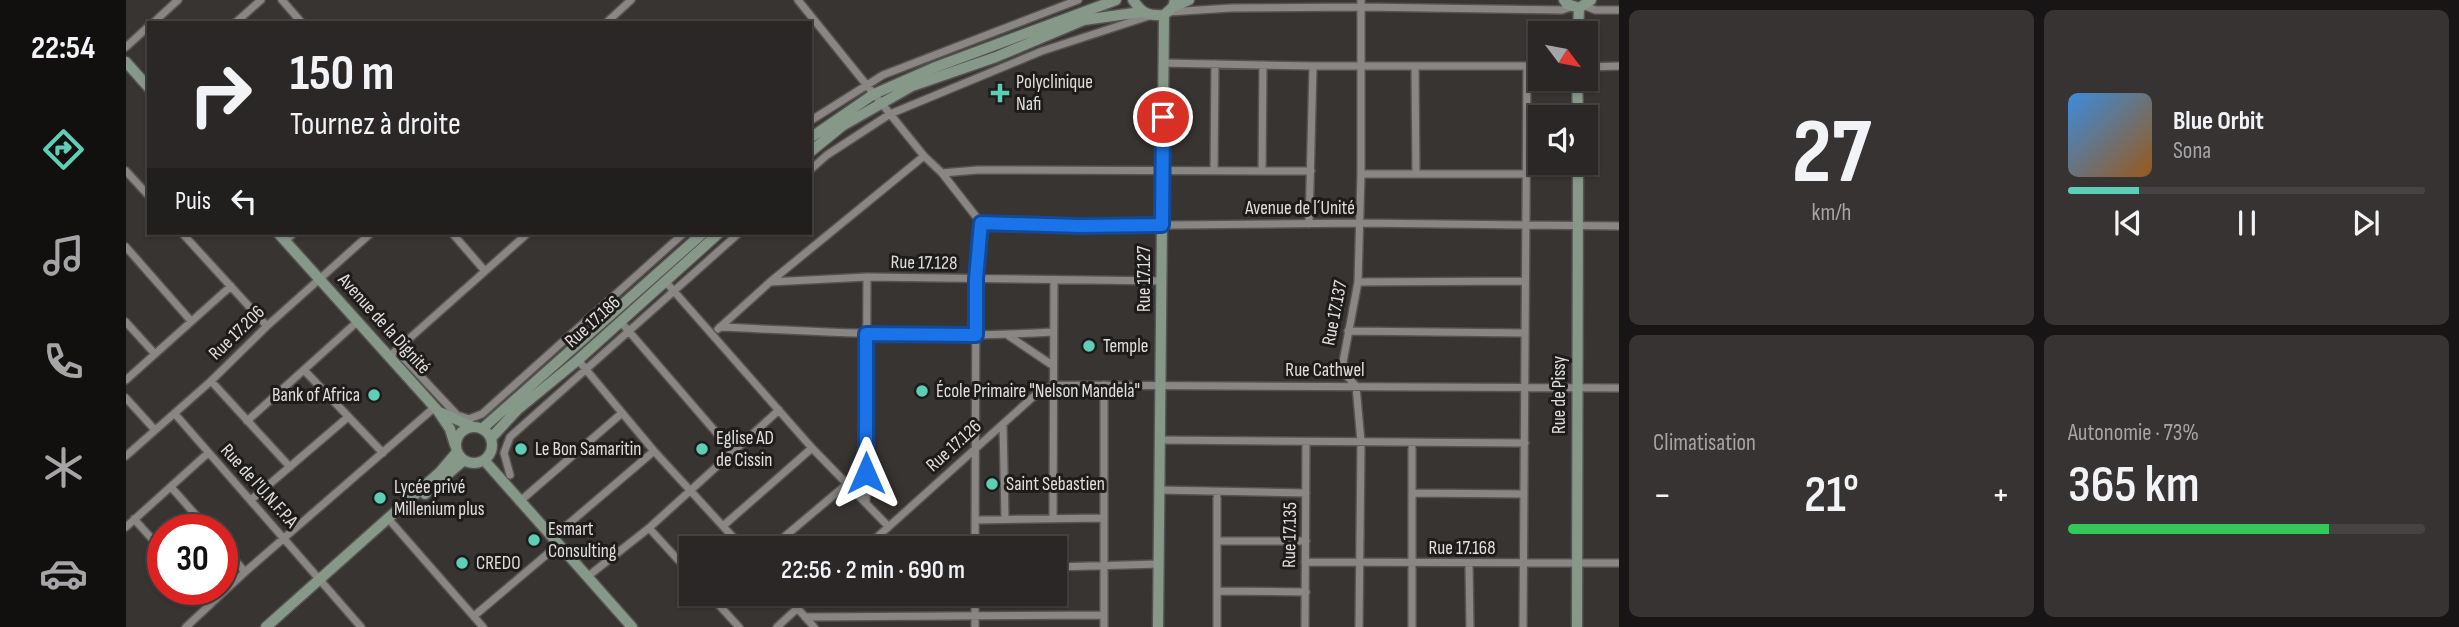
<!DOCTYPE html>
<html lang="fr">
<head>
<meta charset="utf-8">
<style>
  :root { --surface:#2a2726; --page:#363332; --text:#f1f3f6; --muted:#a5a5a7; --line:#464443; --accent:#5eceb7 }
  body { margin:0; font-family:"Sofia Sans Condensed",sans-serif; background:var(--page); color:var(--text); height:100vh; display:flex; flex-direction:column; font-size:26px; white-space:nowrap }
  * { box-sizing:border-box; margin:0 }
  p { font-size:23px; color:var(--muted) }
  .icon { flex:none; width:38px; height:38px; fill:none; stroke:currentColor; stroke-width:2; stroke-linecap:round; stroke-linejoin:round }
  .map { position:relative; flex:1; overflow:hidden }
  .panel { display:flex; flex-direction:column; gap:10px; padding:10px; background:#171515; width:840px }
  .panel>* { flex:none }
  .guide { position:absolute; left:21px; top:21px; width:665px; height:214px; border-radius:0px; box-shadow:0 2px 5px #0004,0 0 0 2px var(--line); background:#2a2726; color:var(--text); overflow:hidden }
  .needle { width:46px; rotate:122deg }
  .controls { position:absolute; left:1402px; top:21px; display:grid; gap:14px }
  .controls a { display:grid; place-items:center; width:70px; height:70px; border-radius:0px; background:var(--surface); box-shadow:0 2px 5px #0004,0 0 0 2px var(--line); font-size:35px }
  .speed { position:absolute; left:21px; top:514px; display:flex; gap:14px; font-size:35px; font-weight:700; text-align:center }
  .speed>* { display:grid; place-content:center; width:91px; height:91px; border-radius:50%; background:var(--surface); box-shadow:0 2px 5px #0004,0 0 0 2px var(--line); line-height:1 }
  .speed .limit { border:10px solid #d22; background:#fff; color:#111 }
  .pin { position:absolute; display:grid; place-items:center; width:60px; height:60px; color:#fff; margin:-30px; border:4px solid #fff; border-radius:50%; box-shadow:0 2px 7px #0007 }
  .me { position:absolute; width:77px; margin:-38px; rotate:0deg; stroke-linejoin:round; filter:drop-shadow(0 0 5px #0008) }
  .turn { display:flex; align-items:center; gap:24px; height:147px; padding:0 28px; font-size:32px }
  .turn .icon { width:91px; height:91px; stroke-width:2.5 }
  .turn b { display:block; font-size:49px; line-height:60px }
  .then { display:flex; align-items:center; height:66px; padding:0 28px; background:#0003; gap:14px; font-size:26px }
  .big { font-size:52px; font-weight:600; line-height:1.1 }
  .panel .widget { flex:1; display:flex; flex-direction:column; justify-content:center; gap:10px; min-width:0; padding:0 24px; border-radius:10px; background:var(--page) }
  .panel .dial { align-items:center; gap:0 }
  .dial b { font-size:91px; line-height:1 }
  .song { display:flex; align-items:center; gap:21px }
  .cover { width:84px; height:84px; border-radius:10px; background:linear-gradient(135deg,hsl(210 70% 55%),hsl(30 70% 35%)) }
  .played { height:7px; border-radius:4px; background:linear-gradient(90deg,var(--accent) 20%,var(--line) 20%) }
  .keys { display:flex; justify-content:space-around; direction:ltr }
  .heat { display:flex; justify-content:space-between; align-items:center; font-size:38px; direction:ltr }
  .charge { height:10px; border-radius:5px; background:linear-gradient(90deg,#34c759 73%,var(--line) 0) }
  .panel .tiles { flex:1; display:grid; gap:10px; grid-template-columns:repeat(2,1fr) }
  .trip { position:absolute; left:553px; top:536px; width:388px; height:70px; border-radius:0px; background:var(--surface); box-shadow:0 2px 5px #0004,0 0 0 2px var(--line); font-weight:600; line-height:70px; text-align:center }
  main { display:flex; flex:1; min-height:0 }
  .tabs { display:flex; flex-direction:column; width:126px; justify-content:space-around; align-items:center; background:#11100f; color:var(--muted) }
  .tabs .icon { width:49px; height:49px }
  .tabs .current { color:var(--accent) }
  .tabs b { font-size:32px; color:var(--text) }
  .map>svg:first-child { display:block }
</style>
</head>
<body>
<main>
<nav class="tabs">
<b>22:54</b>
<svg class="icon current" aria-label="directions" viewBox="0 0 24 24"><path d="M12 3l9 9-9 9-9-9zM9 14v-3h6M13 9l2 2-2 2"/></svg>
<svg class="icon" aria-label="music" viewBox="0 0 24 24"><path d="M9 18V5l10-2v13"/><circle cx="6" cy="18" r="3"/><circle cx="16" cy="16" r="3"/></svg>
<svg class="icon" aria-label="phone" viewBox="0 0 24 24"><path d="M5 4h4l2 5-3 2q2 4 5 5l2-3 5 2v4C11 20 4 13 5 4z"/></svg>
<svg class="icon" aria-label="climate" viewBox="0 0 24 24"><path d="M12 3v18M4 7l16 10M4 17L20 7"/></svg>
<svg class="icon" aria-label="car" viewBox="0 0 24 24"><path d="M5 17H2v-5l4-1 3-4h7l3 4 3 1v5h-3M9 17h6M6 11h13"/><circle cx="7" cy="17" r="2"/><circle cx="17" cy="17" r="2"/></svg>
</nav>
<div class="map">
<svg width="1493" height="627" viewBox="0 0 1493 627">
  <rect width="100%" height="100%" fill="#383432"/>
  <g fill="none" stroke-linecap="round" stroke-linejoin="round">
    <!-- street casing -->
    <g stroke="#555251" stroke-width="10">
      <path id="street" d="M156,0l20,23
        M672,0l126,156 18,17 39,50 -5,56 -1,269
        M1457,5l12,5h24
        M1042,12l63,-4 130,-1 201,3 12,-4
        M27,23l25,-23
        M109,23l26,-23
        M480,23l25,-23
        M0,47l23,-21
        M1037,63l150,3h227
        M1289,66l1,107
        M1460,67l33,-1
        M684,121l73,-46 195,-75
        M684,170l17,-15 63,-41 152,-63 107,-35
        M0,171l23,25
        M1088,171l1,-107
        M1136,171l1,-106
        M816,173l35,-3 334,1
        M1235,174h166
        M855,223l98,3 280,-3 260,3
        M1183,224l4,-158
        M56,233l85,93
        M326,233l33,38
        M159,241l9,-8
        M0,247l65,74
        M539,281l147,167 76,78
        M644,282l97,-5 295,4
        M1232,282l166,-1
        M494,321l113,131
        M0,322l29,32
        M594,327c111,5 222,12 333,5
        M592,329l52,-47 154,-126
        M1222,331l176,2
        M883,336l43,29
        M270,350l61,65 12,4 13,-5 202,-181
        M267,353l135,-120
        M452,360l76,91 89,97
        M178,370l79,83
        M0,380l105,-94
        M85,381l79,86
        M0,398l29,32
        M49,414l186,213
        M121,421l111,-100
        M877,424l2,95
        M1034,440l365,3
        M0,456l85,-75 56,-55 104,-93
        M384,475l-6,-22 6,-16 229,-204
        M45,487l38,43
        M1034,490l146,3
        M1091,492v135
        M1286,493l112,1
        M125,500l97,-83
        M740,501l1,-224
        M393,502l103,-89
        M927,518l1,-238
        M8,519l29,32
        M849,520l128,-2
        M266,523l91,104
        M597,526l89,-78
        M0,527l82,-74
        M523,528l42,46
        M426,538l102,-87
        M1091,541h89
        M96,545l23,27
        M645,548l76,-64
        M739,548l169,-152 20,-11 565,3
        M1179,562l314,1
        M1343,564l1,63
        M929,567l104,-3
        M461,577l62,-49 130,-118
        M71,590l13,14
        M1091,591l89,1
        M582,593l31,34
        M658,593l30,34
        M849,593v34
        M348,616l84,-71
        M679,617l299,-2
        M60,627l59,-55 190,-165
        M651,627l37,-34
        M978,627v-242
        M1179,627l1,-184
        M1233,627l2,-185 -5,-56 -9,-10 -4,-14 15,-80 3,-108v-174
        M1286,627v-184
        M1397,627l4,-561"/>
    </g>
    <!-- secondary casing -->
    <g stroke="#555251" stroke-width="13">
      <path id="secondary" d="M1007,0c9,13 14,16 31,15l9,-8 2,-7
        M1438,0l3,4 12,4 12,-8
        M1047,7l16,-7
        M1452,33l1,-25
        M0,62l23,26
        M1451,79l1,38
        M684,138l64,-44 59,-26 183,-68
        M684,152l32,-26 70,-40 84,-29 88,-37 57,-8
        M152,233l160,178 12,18 5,16
        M316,413l29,13
        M330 445a18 18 0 1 1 36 0a18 18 0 1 1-36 0Z
        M357,428l220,-195
        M366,437l25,-27 61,-50 141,-127
        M358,460l148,167
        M299,494l39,-34
        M140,627l174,-155 17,-20
        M1032,627l6,-612
        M1451,627l1,-464"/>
    </g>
    <!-- street -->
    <use href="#street" stroke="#8a8683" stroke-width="7"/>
    <!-- secondary -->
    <use href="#secondary" stroke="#869989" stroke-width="10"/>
  </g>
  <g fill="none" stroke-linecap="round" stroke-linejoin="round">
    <!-- route casing -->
    <g stroke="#114b97" stroke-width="18">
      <path id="route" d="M740,473v-139l110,1v-56l5,-56 98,3 83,-1 1,-108"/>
    </g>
    <!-- route -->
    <use href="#route" stroke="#1a73e8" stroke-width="12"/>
  </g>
  <!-- markers -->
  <g fill="#5eceb7" stroke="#1e1c1b" stroke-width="2.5">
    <path d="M870.5 82.5h7v7h7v7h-7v7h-7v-7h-7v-7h7z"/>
    <circle cx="963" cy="346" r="7"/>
    <circle cx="796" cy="391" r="7"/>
    <circle cx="248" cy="395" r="7"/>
    <circle cx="395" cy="449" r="7"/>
    <circle cx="576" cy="449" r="7"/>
    <circle cx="866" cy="484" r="7"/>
    <circle cx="254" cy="498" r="7"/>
    <circle cx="408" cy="540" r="7"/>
    <circle cx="336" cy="563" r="7"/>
  </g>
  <g text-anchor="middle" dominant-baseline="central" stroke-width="6" stroke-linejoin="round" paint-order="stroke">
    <!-- poi labels -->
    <g font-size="19" fill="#e1dedd" stroke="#1e1c1b" text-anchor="start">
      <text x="890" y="82">Polyclinique<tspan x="890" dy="22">Nafi</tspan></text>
      <text x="977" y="346">Temple</text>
      <text x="810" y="391">École Primaire "Nelson Mandela"</text>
      <text x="234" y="395" text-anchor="end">Bank of Africa</text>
      <text x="590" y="438">Eglise AD<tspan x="590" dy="22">de Cissin</tspan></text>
      <text x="409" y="449">Le Bon Samaritin</text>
      <text x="880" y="484">Saint Sebastien</text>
      <text x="268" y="487">Lycée privé<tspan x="268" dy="22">Millenium plus</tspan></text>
      <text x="422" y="529">Esmart<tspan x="422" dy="22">Consulting</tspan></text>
      <text x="350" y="563">CREDO</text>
    </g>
    <!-- street labels -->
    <g font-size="19" fill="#e1dedd" stroke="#1e1c1b">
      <text x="1174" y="208">Avenue de l´Unité</text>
      <text transform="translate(798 263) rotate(1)">Rue 17.128</text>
      <text transform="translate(1018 279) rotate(-90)">Rue 17.127</text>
      <text transform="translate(1209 313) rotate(-79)">Rue 17.137</text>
      <text transform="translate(467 322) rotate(-42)">Rue 17.186</text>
      <text transform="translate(258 324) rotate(48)">Avenue de la Dignité</text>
      <text transform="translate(111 333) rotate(-44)">Rue 17.206</text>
      <text x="1199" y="370">Rue Cathwel</text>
      <text transform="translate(1433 395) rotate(-90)">Rue de Pissy</text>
      <text transform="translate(828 446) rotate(-42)">Rue 17.126</text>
      <text transform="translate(133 486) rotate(48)">Rue de l'U.N.F.P.A</text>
      <text transform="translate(1164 535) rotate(-89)">Rue 17.135</text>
      <text x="1336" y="548">Rue 17.168</text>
    </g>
  </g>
</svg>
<div class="controls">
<a><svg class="needle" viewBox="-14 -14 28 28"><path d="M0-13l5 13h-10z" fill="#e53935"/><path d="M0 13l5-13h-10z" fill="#a5a5a7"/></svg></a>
<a><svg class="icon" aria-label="sound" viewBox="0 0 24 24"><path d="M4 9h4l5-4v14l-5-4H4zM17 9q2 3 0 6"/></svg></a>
</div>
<div class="speed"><div class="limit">30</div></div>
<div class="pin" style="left:1037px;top:117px;background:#d93025"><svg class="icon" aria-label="arrive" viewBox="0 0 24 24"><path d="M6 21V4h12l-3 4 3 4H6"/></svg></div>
<svg class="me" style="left:740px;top:473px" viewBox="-20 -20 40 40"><path d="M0-17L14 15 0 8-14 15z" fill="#1a73e8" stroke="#fff" stroke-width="4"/></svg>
<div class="trip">22:56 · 2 min · 690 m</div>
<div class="guide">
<div class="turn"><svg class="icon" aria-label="right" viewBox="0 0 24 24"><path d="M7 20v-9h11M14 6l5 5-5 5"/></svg><div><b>150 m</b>Tournez à droite</div></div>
<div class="then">Puis<svg class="icon" aria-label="left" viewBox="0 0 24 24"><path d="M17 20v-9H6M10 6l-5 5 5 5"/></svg></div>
</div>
</div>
<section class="panel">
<div class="tiles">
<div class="widget dial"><b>27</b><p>km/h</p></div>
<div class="widget">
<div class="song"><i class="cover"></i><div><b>Blue Orbit</b><p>Sona</p></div></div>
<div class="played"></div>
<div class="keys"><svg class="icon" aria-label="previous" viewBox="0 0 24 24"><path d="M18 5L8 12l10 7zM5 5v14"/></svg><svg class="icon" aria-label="pause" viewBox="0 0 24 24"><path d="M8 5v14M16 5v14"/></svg><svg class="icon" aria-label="next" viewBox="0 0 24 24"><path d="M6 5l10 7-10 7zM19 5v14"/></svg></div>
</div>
<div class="widget"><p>Climatisation</p>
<div class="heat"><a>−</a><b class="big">21°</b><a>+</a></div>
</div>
<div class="widget"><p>Autonomie · 73%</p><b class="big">365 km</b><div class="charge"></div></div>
</div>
</section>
</main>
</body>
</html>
